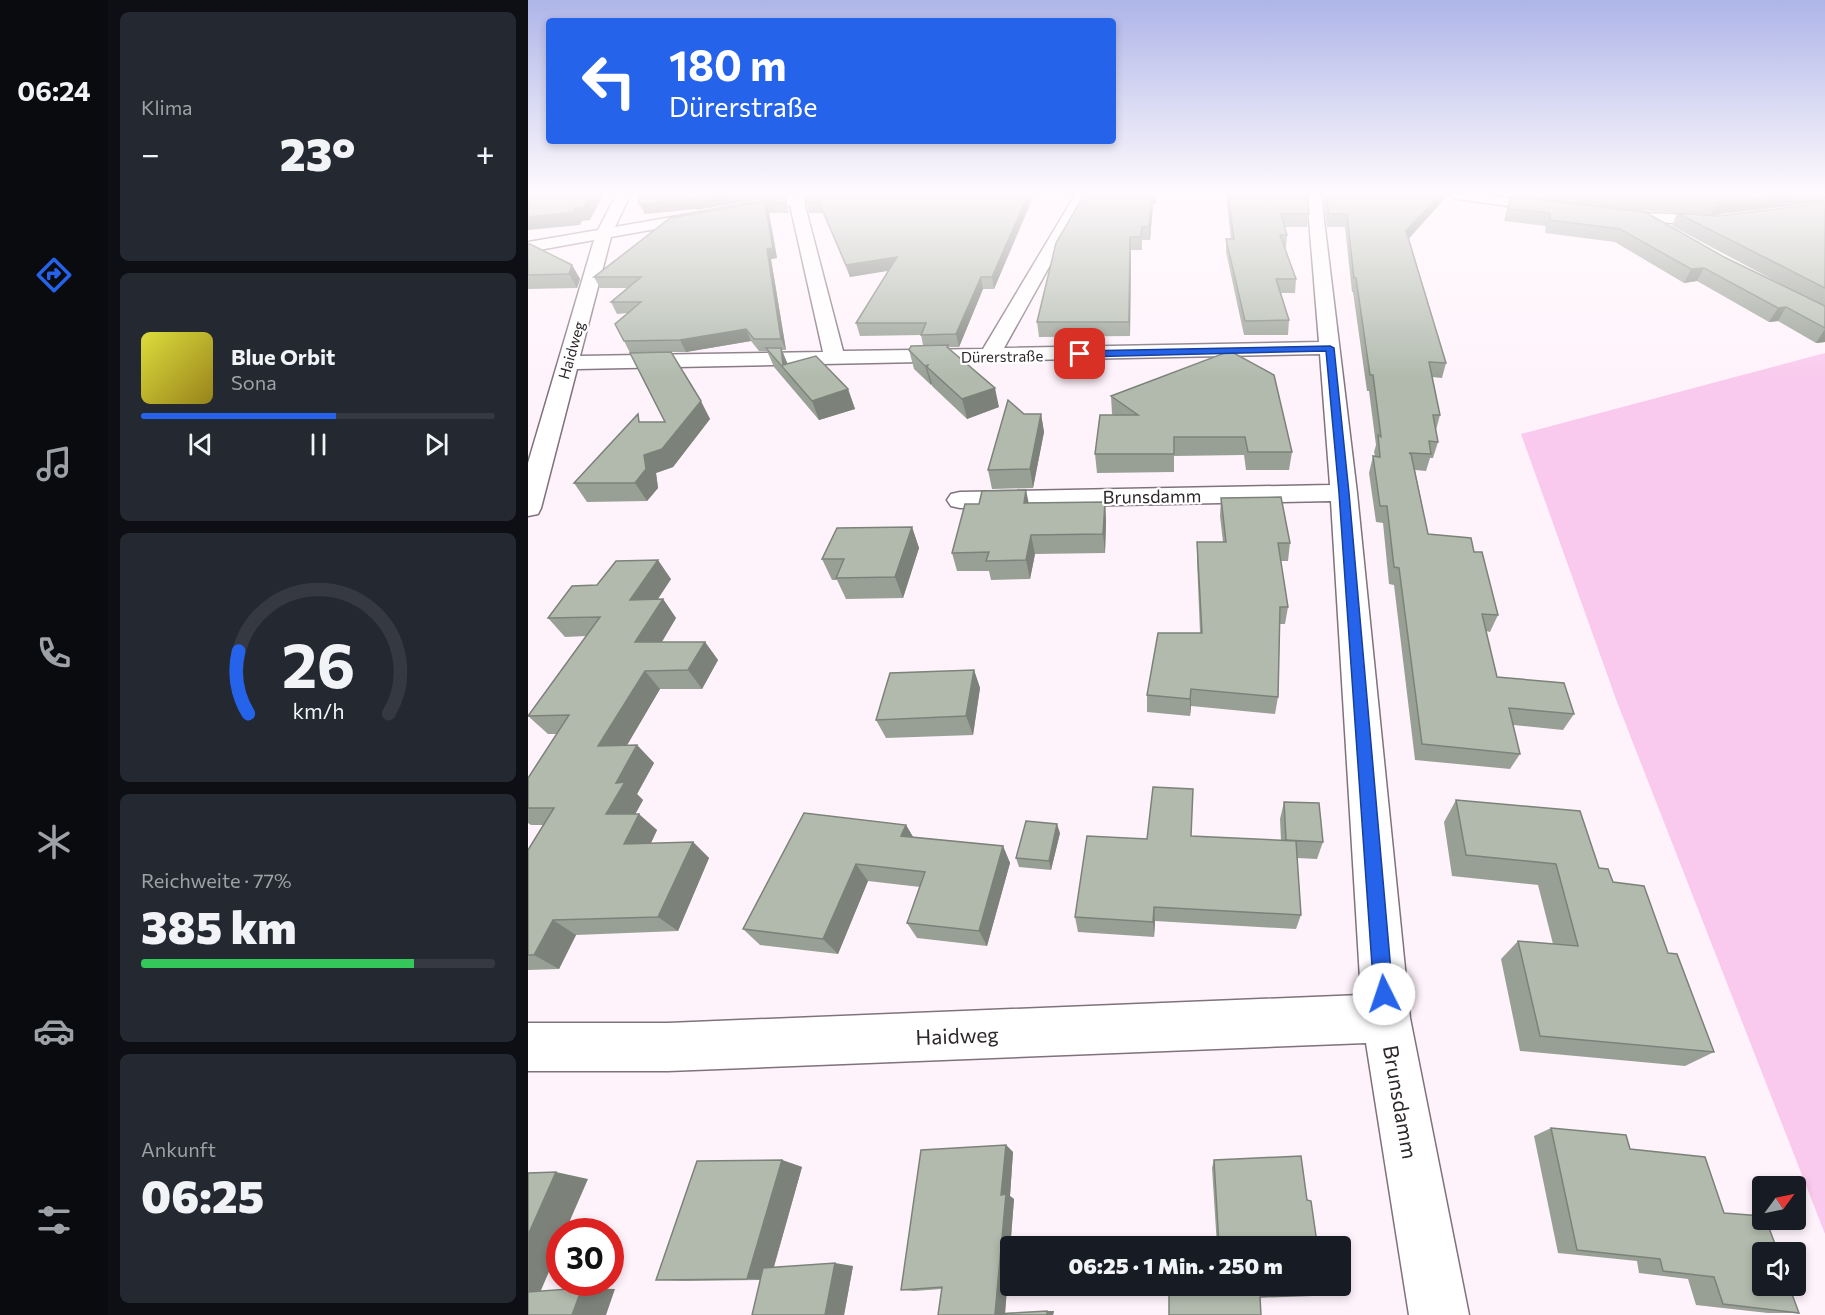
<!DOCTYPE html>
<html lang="de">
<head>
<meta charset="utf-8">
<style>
  :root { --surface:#171b24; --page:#242831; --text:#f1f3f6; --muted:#9ea1a6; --line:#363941; --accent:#2563eb }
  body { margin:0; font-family:Commissioner,sans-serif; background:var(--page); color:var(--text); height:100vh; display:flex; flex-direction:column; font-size:22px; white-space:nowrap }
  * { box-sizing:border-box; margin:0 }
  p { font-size:20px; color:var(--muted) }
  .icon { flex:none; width:33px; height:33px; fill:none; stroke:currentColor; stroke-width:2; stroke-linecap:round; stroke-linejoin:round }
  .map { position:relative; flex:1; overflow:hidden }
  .panel { display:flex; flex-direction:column; gap:12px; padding:12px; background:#0d0f14; width:420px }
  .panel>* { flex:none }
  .guide { position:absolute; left:18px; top:18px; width:570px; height:126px; border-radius:6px; box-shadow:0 3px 9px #0003; background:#2563eb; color:#fff; overflow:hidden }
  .needle { width:39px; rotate:57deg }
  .buttons { position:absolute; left:1224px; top:1176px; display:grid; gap:12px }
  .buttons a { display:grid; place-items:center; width:54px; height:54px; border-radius:6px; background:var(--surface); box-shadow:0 3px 9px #0003; font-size:30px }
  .speed { position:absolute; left:18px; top:1218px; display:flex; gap:12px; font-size:30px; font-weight:700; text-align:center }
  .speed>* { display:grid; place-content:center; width:78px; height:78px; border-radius:50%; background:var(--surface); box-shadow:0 3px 9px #0003; line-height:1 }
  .speed .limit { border:9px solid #d22; background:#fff; color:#111 }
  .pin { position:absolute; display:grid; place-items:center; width:51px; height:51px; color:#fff; margin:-26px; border-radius:12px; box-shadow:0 3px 9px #0006 }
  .me { position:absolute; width:66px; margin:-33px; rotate:356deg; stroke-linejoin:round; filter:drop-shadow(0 0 4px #0008) }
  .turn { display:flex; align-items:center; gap:21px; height:126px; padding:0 24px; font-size:27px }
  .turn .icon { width:78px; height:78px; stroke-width:2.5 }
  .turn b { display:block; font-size:42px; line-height:51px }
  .big { font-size:45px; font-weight:800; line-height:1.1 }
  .panel .tile { flex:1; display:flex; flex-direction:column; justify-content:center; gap:9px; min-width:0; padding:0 21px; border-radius:9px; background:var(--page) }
  .panel .dial { align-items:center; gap:0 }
  .dial svg { height:156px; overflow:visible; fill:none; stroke:var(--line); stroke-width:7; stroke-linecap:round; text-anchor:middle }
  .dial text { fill:var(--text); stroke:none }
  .song { display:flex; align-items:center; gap:18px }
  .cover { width:72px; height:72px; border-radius:9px; background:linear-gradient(135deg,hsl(60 70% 55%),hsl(50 70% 35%)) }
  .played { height:6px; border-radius:3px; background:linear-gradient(90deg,var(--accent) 55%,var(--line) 55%) }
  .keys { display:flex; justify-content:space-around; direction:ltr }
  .heat { display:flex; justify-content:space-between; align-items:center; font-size:33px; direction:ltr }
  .charge { height:9px; border-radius:4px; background:linear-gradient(90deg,#34c759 77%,var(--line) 0) }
  .trip { position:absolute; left:472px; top:1236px; width:351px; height:60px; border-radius:6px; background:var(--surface); box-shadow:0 3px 9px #0003; font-weight:800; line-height:60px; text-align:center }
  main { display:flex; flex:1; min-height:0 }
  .menu { display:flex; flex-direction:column; width:108px; justify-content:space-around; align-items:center; background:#090b0e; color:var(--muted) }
  .menu .icon { width:42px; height:42px }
  .menu .active { color:var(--accent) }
  .menu b { font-size:27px; color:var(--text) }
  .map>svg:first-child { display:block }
</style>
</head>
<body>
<main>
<nav class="menu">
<b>06:24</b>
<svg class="icon active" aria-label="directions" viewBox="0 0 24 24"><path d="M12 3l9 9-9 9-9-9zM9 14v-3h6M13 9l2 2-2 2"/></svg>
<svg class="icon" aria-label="music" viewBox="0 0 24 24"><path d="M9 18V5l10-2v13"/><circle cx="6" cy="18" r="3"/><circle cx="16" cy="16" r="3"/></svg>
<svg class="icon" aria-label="phone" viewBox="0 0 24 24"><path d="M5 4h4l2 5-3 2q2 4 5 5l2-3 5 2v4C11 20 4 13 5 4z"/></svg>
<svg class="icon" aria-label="climate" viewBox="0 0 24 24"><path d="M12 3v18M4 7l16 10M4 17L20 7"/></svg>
<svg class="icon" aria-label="car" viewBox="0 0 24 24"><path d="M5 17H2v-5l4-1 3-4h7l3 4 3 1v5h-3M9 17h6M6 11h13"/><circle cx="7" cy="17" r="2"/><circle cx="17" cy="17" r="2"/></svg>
<svg class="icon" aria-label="filters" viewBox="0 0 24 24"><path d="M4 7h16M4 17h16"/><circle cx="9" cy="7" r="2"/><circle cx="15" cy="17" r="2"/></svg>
</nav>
<section class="panel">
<div class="tile"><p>Klima</p>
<div class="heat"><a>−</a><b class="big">23°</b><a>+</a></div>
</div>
<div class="tile">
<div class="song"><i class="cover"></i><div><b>Blue Orbit</b><p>Sona</p></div></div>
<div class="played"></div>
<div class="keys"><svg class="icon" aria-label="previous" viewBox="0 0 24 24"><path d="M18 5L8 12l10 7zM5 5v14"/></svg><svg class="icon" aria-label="pause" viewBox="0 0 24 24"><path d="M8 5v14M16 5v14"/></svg><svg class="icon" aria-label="next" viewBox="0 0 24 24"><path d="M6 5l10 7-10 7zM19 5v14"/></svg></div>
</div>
<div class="tile dial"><svg viewBox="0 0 100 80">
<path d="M14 69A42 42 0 1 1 86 69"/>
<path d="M14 69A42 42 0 0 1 9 37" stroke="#2563eb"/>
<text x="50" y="56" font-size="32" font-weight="700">26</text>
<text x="50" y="72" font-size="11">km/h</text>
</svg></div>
<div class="tile"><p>Reichweite · 77%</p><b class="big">385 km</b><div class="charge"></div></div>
<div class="tile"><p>Ankunft</p><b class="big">06:25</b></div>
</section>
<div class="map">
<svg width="1297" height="1315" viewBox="0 0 1297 1315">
  <rect width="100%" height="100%" fill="#fff3fb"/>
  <!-- green -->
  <path fill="#f9caed" d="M1297,353v881l-208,-532 -96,-268z"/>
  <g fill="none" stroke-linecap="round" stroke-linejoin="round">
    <!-- minor casing -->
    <g stroke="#7f727b" stroke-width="3">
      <path id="minor" d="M88,195h14l-15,32 181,-32h31l-2,3 -21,4 39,149 140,-2 92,-154h14l-85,153 315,-6 -12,-147h14l36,298 53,525 59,297h-60l-43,-272 -698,28h-140v-48h140l693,-28 -30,-494 -371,7 -9,-2 -4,-6 4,-6 9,-2 370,-7 -10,-131 -743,15 -36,139 -3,6 -10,2v-53l66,-223 -66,12v-10l70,-12zM262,205l33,147 -243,4 31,-119z
        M922,195h35l67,9 7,4 -7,4 -95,-13z
        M1087,212l104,4 8,5 -8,5 -109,-7 -2,-3 2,-3z"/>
    </g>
    <!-- minor -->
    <use href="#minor" fill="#fff" fill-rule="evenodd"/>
  </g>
  <!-- wall -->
  <path fill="#98a095" d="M276,195h230l-40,94h-11l-24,58h-10l50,60 -32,12 -35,-33v-2l-1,1 -17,-16 -5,-19 14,-5 -2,-10 -61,1 -4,-13 33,-53 -39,7 -27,-64h-14z
    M556,195h72v9h-3l-3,36h-8v10h-11l-1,86 -91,1 -2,-15z
    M698,195h82l1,19 -2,13h-22l2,8 -1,13h-1l11,31 -1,14h-14l8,27 -1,15h-44l-18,-83v-13h5z
    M795,195h125l-39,43 37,125 -4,15 -10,-1 8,38 -4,15 2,12 -5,16h-3l-4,13 -11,-1 13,64 46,18 24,63 -8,17 -4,-1 11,46 77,37 -11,16 -50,-5 7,29 -10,15 -95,-9 -21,-175 -5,-1 -6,-61 -7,-1 -7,-49 4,-17h2l-1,-4 2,-7 -7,-54h-2l-14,-99h-1l-7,-65h-18z
    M982,195h315v7l-115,13 -78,-5 92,47 68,33 -120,-64 5,-13 40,3 108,-13v139l-9,1 -38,-22 -9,1 -72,-41 -13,2 -69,-41 -70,-9 1,-7 -42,-5 6,-25z
    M257,198l4,15h-20l8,45 -6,1 15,91h-4l5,14 61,25 7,20 -36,11 -45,-53 -7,-16h-8l-8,-10 -65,11h-15l39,67 -37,48 -17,6 2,15 -11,13 -60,1 -13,-19 69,-61h22l-41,-81 3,-28 -10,1 -6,-12 17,-14h-28l-6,-11 76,-59z
    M0,243l44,22 8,14 -3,9 -49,1z
    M583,396l181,56 -3,18h-43l-2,-15 -70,1v16l-77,1 -2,-19 19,-39 -2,-1z
    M513,414l3,18 -11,56 -41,1 -4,-19z
    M693,498l69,45 -2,18h-7l7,46 -3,17h-5l-2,73 -3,17 -84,-8 -1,10 -43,-4v-17l53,-62 -3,-73v-18h26l-3,-26z
    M577,502l1,19 -1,32 -70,1 -5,25 -39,1 -2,-9h-32l-5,-18 77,-50z
    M384,527l7,21 -16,50 -57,1 -9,-19h-5l-10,-21z
    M143,579l-14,20h6l13,19 -14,24h43l13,18 -16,29h-42l-33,56h10l17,18 -17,31 6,6 -8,14 22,16 -6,13 42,-1 16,16 -31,73 -102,4 -17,34 -31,1v-120l15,-25h-12l-3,-2v-45l29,-44h-9l-20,-18 58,-80 -21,1 -17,-19 49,-33z
    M446,670l6,18 -7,47 -87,3 -10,-18z
    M928,800l143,68 14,14 55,71 46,99 -29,14 -165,-15 -19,-92 17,-18 35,3 -15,-59 -86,-9 -8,-54z
    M756,802l39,40 -6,17 -20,-1 4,57 -5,14 -141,-8 -1,16 -76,-5 -3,-15 72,-78 44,-3 90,5 -1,-22z
    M378,825l7,12 90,9 7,17 -23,83 -70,-8 -10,-15 13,-36 -52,-6 -30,73 -78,-9 -17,-16z
    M532,833l-9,37 -32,-3 -3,-9z
    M1023,1128l79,21 94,64 75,100h-31l-72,-8 -8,-26 -49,-6 -2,-12 -79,-8 -24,-117z
    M478,1145l7,7 -3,44 4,3 -9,114 49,-2 -1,4h-115l4,-26 -28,2 -13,-1z
    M254,1160l20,7 -28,100 79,-1 -9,49h-92l8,-35 -76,1 -28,-1z
    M686,1160l93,40 10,43 -5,2v1h-95l-5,-78z"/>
  <!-- shaded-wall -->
  <path fill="#7c8279" d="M63,195h12l-13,25 -8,1 -2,4 -52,5v-13l47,-9z
    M194,195h63l-88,15v-1l-52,5 -6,-10z
    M500,195h6l-40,94 -2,-12z
    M624,195l1,9 -3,36 -1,-13z
    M912,195h8l-44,49 2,-13z
    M1263,195h34v7l-115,13 6,-13z
    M237,203l4,10 8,45 -6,1 15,91 -5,-11 -14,-90z
    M602,237l1,13 -1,86 -1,-14z
    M369,257l3,12 -50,8 -4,-12z
    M44,265l8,14 -3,9 -8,-14z
    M1176,268l-7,13 -13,2 7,-14z
    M453,277l2,12 -24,58 -3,-13z
    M1258,307l-8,14 -9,1 9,-14z
    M218,329l5,12 -65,11 -6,-12z
    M1297,329v13l-9,1z
    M253,348l8,19 -6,-2z
    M400,365l-1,2 5,17 -1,1 -6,-19z
    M467,388l4,19 -32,12 -5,-20z
    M320,389l7,20 -36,11 -7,-19z
    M173,401l9,18 -37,48 -17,6 2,15 -11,13 -12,-18 9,-28z
    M513,414l3,18 -11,56 -3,-19z
    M498,490l4,19 -6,-6z
    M577,502l1,19 -1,32 -2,-19z
    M384,527l7,21 -16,50 -8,-21z
    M503,535l4,19 -5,25 -4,-19z
    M130,560l13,19 -26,40 -15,-19z
    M135,599l13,19 -26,43 -15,-19z
    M177,642l13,18 -16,29 -14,-19z
    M446,670l6,18 -7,47 -7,-19z
    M117,671l15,18 -44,75 -18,-18z
    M663,689v17l-1,10v-17z
    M109,745l17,18 -17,31 6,6 -17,31 -20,-17 10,-31z
    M111,814l18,16 -14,30 -19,-16z
    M529,824l3,9 -9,37 -2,-9z
    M378,825l10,17 -15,-6z
    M165,842l16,16 -31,73 -20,-14z
    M475,846l7,17 -23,83 -8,-15z
    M328,864l12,17 -30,73 -15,-15z
    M626,907l1,14 -1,16 -1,-15z
    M25,920l23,15 -17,34 -25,-14z
    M478,1145l7,7 -3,44 4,3 -9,115h-10l6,-119z
    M254,1160l20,7 -32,113 -23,-1z
    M28,1172l32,7 -23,53h-5v14l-21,49h-11v-60z
    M307,1263l18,3 -9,49h-19z
    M54,1288l33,1 -9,26h-34z
    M519,1311h7l-1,4h-6z"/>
  <!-- building -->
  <path fill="#b1baad" stroke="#7c8279" stroke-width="1.5" d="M0,195h63l-8,12 -8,1 -2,4 -45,5z
    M111,195h83l-29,5 2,-2 -56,6z
    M276,195h224l-36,82h-11l-25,57 -35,1 5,-12h-70l41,-66 -51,8 -27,-63h-13z
    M556,195h68l-3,32h-7l-1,10h-11l-1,85h-92l19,-79z
    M700,195h80l1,19h-28l6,21h-7l16,44h-20l13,41 -44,1 -19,-82h8z
    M798,195h114l-34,36 40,132 -17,-1 11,53h-7l5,27 -9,-1 2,13 -22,-1 2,1 17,80 43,4 3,14h8l16,63 -16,-1 15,63 67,6 10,31 -65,-6 11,46 -98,-10 -23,-176 -5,-1 -7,-61h-7l-7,-50 7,1 -2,-22 3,2 -8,-62h-3l-14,-97h-2l-7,-64h-18z
    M1065,195h198l-75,7z
    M982,196l135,16 79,45 101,49v22l-39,-21 -8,1 -74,-40 -13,1 -71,-40 -70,-9v-7l-42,-4z
    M257,198l1,5h-21l8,45 -6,1 14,90h-27l-8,-10 -66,11 -56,1 -9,-17 26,-22h-30l30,-25h-47l76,-59z
    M1297,203v85l-148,-75 40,3z
    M0,243l44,22 -3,9 -41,1z
    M420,345l-1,2 48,41 -33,11 -35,-32 1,-2 -3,1 -16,-16 2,-4z
    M238,348h15l2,17 33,-9 32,33 -36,12z
    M702,351l44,24 18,77h-44l-3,-15h-71v17h-79l5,-39h38l-27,-19z
    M143,352l30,49 -39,48 -18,6 2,14 -11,14h-61l64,-69 1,8h26l-35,-69z
    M480,400l16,14h17l-11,55 -42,1z
    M498,490l-2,13 81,-1 -2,32 -72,1 -5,25 -40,1 3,-9 -37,1 13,-49h14l3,-13z
    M753,497l9,46h-12l10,64h-8l-2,90 -87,-8 -1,10 -43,-4 11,-62h44l-5,-91h29l-5,-44z
    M384,527l-17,50 -59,1 8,-19h-22l15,-31z
    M130,560l-28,40 33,-1 -28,43h70l-17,28 -43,1 -47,75 39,-1 -21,38 9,-1 -19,32h33l-15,30 69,-2 -35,75 -105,3 -19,35h-6v-105l26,-42h-26v-30l41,-63 -41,1 72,-99 -52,1 24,-32 25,-1 19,-24z
    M446,670l-8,46 -90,4 14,-47z
    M625,787l40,2 -2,47 105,5 5,74 -147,-8 -1,15 -78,-5 12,-81 60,3z
    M928,800l124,11 19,57 9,1 5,13 31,4 24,67 9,1 37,98 -174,-16 -22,-95 60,5 -22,-82 -90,-9z
    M756,802l35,1 4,39 -37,-2z
    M276,813l102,12 -5,11 102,10 -24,85 -72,-8 18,-51 -69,-8 -33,75 -80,-10z
    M498,821l31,3 -8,37 -33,-3z
    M1023,1128l75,7 4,14 75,8 19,56 38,3v4h4l12,32h-16v34h27l10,27 -76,-9 -9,-27 -51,-6 -3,-12 -83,-9z
    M478,1145l-5,50 5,-1 -11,120 52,-3v4h-109l4,-28 -41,3 20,-140z
    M773,1156l6,44 4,1 6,42h-6l1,3h-93l-5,-86z
    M254,1160l-35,119 -91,1 41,-119z
    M28,1172l-28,63v-62z
    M307,1263l-10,52h-73l11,-47z
    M647,1286h142l2,9 -59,2 1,18h-92v-21z
    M54,1288l-10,27h-44v-23z"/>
  <!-- sky -->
  <linearGradient id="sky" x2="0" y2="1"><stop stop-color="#aeb5e8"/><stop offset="0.51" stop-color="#fffafd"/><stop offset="1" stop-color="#fffafd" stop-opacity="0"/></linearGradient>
  <rect width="1297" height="379" fill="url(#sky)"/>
  <!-- route -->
  <path fill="#2563eb" stroke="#184099" stroke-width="1.5" d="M802,346l4,2 15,145 44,501 -2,7 -7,3 -7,-3 -3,-7 -35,-501 -13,-142 -246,6 -4,-3 4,-3z"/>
  <g text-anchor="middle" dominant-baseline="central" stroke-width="4.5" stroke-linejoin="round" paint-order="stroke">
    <!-- far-street labels -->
    <g font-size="15" fill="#2e282c" stroke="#fff">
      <text transform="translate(43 350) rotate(-74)">Haidweg</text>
      <text transform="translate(474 356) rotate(-1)">Dürerstraße</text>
    </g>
    <!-- street labels -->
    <g font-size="18" fill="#2e282c" stroke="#fff">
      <text transform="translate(624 496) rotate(-1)">Brunsdamm</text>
    </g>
    <!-- near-street labels -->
    <g font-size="21" fill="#2e282c" stroke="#fff">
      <text transform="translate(429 1035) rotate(-2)">Haidweg</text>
      <text transform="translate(873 1102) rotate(80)">Brunsdamm</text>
    </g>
  </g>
</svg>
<div class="buttons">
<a><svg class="needle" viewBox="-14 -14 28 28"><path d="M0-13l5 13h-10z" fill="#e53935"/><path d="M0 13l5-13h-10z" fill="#9ea1a6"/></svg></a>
<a><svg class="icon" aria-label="sound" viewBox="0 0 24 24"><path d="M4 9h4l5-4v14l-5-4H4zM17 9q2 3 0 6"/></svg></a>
</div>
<div class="speed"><div class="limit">30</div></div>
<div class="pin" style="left:552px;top:354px;background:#d93025"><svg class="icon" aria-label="arrive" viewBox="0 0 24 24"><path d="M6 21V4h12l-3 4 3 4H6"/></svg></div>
<svg class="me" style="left:856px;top:994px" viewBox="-20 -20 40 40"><circle r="19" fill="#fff"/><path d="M0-13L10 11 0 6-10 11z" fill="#2563eb"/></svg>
<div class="trip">06:25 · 1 Min. · 250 m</div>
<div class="guide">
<div class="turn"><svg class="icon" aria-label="left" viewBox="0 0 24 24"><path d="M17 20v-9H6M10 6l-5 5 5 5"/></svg><div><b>180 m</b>Dürerstraße</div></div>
</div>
</div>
</main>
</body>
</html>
